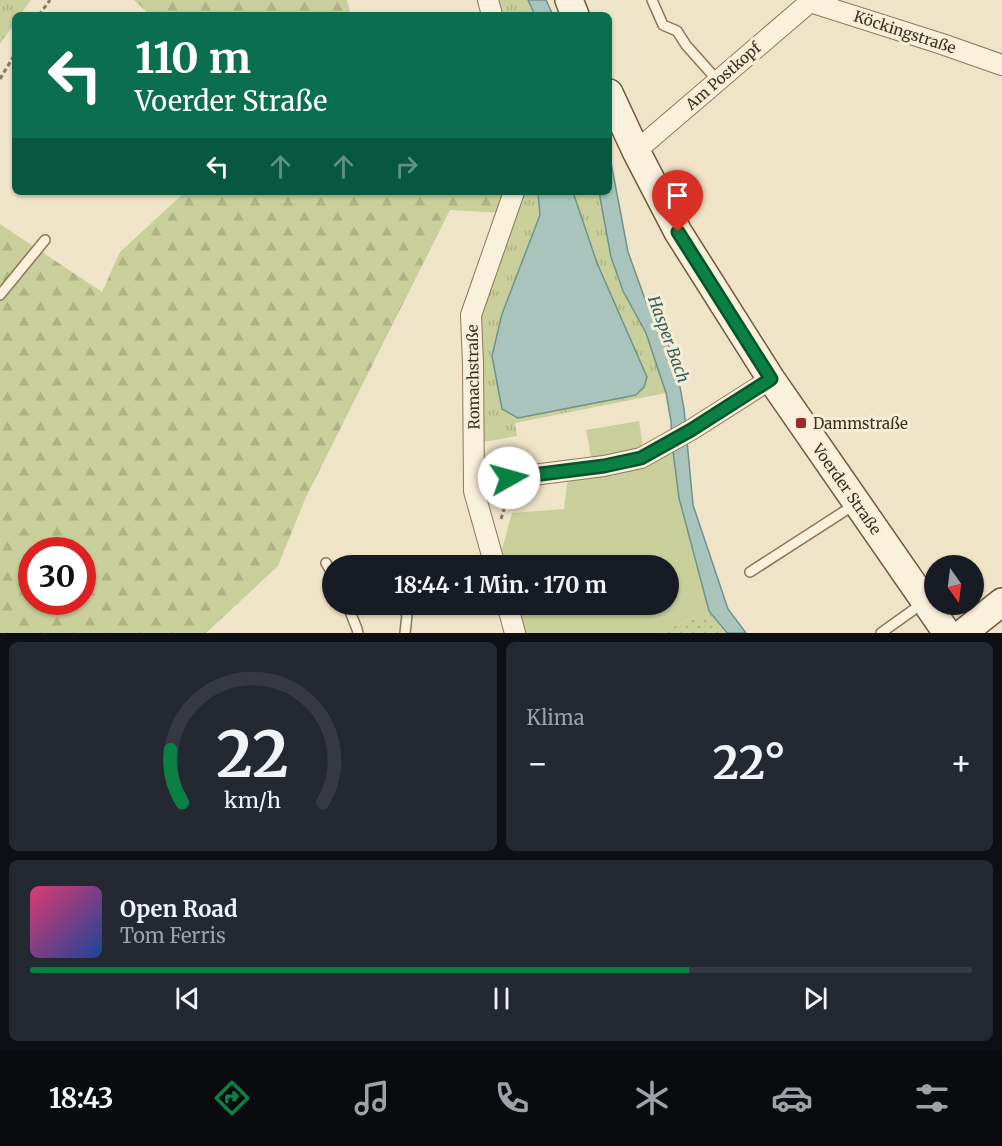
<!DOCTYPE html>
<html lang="de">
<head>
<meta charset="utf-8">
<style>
  :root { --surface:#171b24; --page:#242831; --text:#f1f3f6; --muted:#9ea1a6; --line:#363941; --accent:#0b8043 }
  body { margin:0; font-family:Merriweather,serif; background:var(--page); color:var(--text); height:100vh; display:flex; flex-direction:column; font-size:22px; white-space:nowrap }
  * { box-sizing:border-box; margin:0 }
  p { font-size:20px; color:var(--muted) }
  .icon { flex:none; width:33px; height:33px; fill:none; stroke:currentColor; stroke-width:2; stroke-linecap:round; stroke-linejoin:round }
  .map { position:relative; height:633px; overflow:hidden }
  .side { display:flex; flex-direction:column; gap:9px; padding:9px; background:#0d0f14; flex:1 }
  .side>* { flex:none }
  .banner { position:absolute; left:12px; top:12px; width:600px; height:183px; border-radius:9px; box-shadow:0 2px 4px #0004; background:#0b6e4f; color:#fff; overflow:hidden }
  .needle { width:39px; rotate:166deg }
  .buttons { position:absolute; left:924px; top:555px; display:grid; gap:12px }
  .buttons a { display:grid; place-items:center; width:60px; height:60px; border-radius:50%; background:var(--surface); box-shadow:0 2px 4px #0004; font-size:30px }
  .speed { position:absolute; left:18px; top:537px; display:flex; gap:12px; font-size:30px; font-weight:700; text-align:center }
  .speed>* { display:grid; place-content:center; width:78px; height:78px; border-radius:50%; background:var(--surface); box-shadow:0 2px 4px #0004; line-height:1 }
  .speed .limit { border:9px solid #d22; background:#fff; color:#111 }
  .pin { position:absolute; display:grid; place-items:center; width:51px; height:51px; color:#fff; margin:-62px -26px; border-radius:50% 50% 50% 0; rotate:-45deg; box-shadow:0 0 6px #0007 }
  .pin .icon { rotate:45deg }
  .me { position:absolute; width:66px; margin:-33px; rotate:83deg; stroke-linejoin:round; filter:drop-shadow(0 0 4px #0008) }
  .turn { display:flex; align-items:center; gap:21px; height:126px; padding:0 24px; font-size:27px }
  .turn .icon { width:78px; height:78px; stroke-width:2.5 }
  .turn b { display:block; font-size:42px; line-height:51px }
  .lanes { display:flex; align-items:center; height:57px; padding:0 24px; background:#0003; justify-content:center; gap:30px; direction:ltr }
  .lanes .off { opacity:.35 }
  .big { font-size:45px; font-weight:700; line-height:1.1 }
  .side .tile { flex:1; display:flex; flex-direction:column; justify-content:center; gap:9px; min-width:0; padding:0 21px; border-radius:9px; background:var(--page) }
  .side .dial { align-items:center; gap:0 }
  .dial svg { height:156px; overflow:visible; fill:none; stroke:var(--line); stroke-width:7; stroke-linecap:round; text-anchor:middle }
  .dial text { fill:var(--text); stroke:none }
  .song { display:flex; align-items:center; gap:18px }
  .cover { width:72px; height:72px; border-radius:9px; background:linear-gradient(135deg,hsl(340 70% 55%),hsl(220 70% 35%)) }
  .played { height:6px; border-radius:3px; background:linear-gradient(90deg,var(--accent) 70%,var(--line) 70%) }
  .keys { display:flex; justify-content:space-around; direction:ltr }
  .heat { display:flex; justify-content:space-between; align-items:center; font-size:33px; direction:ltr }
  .side .tiles { flex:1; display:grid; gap:9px; grid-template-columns:1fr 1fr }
  .tile:last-child { grid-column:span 2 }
  .trip { position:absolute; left:322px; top:555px; width:357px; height:60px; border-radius:30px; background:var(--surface); box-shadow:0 2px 4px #0004; font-weight:700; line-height:60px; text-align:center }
  .dock { display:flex; height:96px; justify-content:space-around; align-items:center; background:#090b0e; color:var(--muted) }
  .dock .icon { width:42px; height:42px }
  .dock .current { color:var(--accent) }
  .dock b { font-size:27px; color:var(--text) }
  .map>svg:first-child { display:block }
</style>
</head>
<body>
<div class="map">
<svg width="1002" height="633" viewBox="0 0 1002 633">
  <defs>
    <pattern id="grass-tufts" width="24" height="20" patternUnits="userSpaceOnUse" patternTransform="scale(1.5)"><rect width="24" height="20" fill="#c9cf9b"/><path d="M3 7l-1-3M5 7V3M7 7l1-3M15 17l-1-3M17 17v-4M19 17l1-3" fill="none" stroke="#aeb285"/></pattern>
    <pattern id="forest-firs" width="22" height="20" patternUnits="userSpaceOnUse" patternTransform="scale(1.5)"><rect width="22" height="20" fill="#c9cf9b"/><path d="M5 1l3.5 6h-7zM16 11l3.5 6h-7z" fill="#aeb285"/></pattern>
    <pattern id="park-dots" width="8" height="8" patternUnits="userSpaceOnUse" patternTransform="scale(1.5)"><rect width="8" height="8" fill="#c9cf9b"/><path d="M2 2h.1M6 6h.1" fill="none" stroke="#aeb285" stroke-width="1.8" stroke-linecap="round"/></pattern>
  </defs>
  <rect width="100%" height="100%" fill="#f0e4c8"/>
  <!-- grass -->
  <path fill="url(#grass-tufts)" d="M0,0h31l-11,15h-5v8l-15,21z
    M496,0h32l7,15h-35z
    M514,192h85l12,65 12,34 23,42 20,60 -151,30 2,13 -34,6 -7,-123z"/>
  <!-- forest -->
  <path fill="url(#forest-firs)" fill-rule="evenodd" d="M134,0h213l4,15h-201z
    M185,192h319l-1,21 -53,-3 -144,287 -28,69 -72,67h-206v-409l102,68 18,-40zM32,550h50v52h-50z"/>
  <!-- park -->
  <path fill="url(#park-dots)" d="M709,611l16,22h-66z"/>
  <!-- garden -->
  <path fill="#c9cf9b" d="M639,421l5,32 -52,8 -6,-31z
    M672,443l7,55 30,113 -50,22h-138l-9,-28 157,-1v-38h-168l-2,-6 13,-47 52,-4 4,-32z"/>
  <!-- water -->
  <path fill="#a9c4bc" stroke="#6f938a" stroke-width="1.5" d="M528,0h18l7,15h-18z
    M609,152l19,100 18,50 11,16 18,42 9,49 9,96 35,104 18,24h-19l-18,-22 -30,-113 -7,-55 -1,-22 -5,-28 -20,-60 -23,-42 -12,-34 -12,-65h10z
    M538,192h35l24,71 50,114 -3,10 -8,8 -118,23 -16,-9 -10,-53 10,-42 38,-99z"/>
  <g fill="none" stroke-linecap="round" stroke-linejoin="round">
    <!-- service casing -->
    <g stroke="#8d765c" stroke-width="12">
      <path id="service" d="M652,0l11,25 14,6 9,14 32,36
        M0,295l45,-55
        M326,563l7,12
        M750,572l104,-67
        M347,604l10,25 1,4
        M401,604l6,11 -2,18
        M881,633l42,-30"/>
    </g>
    <!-- minor casing -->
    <g stroke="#8d765c" stroke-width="22">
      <path id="minor" d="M488,0l4,15
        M809,0l1,2 132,42 60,21
        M636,151l174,-149
        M509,478l95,-12 37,-8 50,-28 80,-51
        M495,566l-21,-75 -1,-127 -2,-49 43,-123
        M507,604l8,29"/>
    </g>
    <!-- secondary casing -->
    <g stroke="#6f573f" stroke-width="30">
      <path id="secondary" d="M569,0l6,15
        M609,93l27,58 42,81 93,147 176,254
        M963,633l39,-31"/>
    </g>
    <!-- path -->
    <path stroke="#8d765c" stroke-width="3" stroke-dasharray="4.5 3" stroke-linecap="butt" d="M39,15l11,-15
      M0,79l15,-25
      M501,519l7,-23"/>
    <!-- service -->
    <use href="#service" stroke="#faf1dc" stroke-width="9"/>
    <!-- minor -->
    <use href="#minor" stroke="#faf1dc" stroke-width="20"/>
    <!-- secondary -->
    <use href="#secondary" stroke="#faf1dc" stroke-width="27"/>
  </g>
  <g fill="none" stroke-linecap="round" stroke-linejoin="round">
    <!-- route casing -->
    <g stroke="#07532c" stroke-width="15">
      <path id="route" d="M509,478l95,-12 37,-8 50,-28 80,-51 -93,-147"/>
    </g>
    <!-- route -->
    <use href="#route" stroke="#0b8043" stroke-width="10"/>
  </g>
  <!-- markers -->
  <rect fill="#9d2a2b" stroke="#f7eed8" stroke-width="2" x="795" y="417" width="12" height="12" rx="3"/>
  <g text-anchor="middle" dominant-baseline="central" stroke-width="6" stroke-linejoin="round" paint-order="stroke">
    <!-- street labels -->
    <g font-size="15" fill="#3d2e20" stroke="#f7eed8">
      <text transform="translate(905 32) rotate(18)">Köckingstraße</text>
      <text transform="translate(723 76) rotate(-41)">Am Postkopf</text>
      <text transform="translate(473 377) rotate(-91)">Romachstraße</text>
      <text transform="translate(847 489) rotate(55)">Voerder Straße</text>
    </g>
    <!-- poi labels -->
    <g font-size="15" fill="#3d2e20" stroke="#f7eed8" text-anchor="start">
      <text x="813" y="423">Dammstraße</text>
    </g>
    <!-- water labels -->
    <g font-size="16" font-style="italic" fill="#2f5d5a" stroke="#f7eed8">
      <text transform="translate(669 339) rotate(70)">Hasper Bach</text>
    </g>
  </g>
</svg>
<div class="buttons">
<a><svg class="needle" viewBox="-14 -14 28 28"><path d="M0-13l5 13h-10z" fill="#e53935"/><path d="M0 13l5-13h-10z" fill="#9ea1a6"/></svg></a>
</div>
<div class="speed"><div class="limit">30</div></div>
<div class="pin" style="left:678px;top:232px;background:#d93025"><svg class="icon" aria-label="arrive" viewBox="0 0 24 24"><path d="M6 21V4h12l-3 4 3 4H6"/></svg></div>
<svg class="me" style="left:509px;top:478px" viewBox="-20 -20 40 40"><circle r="19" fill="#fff"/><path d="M0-13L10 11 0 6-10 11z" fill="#0b8043"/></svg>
<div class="trip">18:44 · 1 Min. · 170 m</div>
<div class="banner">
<div class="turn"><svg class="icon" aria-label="left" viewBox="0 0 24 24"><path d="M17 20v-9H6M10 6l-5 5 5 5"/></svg><div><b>110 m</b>Voerder Straße</div></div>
<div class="lanes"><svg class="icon" aria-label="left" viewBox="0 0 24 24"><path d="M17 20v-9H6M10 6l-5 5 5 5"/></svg><svg class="icon off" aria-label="ahead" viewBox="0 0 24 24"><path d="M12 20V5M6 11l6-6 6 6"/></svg><svg class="icon off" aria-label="ahead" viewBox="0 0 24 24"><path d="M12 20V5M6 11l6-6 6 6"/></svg><svg class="icon off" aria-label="right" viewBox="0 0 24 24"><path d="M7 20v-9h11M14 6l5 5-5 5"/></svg></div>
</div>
</div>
<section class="side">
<div class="tiles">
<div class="tile dial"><svg viewBox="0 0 100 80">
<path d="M14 69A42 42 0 1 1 86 69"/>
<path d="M14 69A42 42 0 0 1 8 42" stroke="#0b8043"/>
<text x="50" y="56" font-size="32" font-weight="700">22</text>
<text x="50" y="72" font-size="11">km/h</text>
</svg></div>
<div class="tile"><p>Klima</p>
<div class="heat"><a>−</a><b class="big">22°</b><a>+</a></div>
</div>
<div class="tile">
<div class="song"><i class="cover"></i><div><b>Open Road</b><p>Tom Ferris</p></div></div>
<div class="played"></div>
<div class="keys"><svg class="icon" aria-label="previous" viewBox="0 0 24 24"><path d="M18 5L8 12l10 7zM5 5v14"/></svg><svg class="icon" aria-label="pause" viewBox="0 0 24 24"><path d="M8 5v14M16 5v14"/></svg><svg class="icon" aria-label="next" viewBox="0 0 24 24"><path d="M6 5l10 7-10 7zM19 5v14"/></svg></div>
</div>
</div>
</section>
<nav class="dock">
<b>18:43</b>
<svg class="icon current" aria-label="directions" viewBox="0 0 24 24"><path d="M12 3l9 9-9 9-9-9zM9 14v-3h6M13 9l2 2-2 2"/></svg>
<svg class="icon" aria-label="music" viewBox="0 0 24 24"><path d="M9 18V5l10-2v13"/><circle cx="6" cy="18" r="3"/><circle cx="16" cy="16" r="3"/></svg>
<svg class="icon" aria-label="phone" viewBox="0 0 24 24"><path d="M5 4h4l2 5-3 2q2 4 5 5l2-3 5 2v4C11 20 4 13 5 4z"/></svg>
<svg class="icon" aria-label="climate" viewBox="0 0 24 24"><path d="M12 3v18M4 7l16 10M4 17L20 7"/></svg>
<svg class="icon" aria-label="car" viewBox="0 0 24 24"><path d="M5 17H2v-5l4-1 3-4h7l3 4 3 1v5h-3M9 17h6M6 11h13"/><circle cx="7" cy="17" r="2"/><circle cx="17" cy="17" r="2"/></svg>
<svg class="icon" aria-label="filters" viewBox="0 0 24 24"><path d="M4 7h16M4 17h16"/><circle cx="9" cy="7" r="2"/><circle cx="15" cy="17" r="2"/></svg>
</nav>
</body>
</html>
